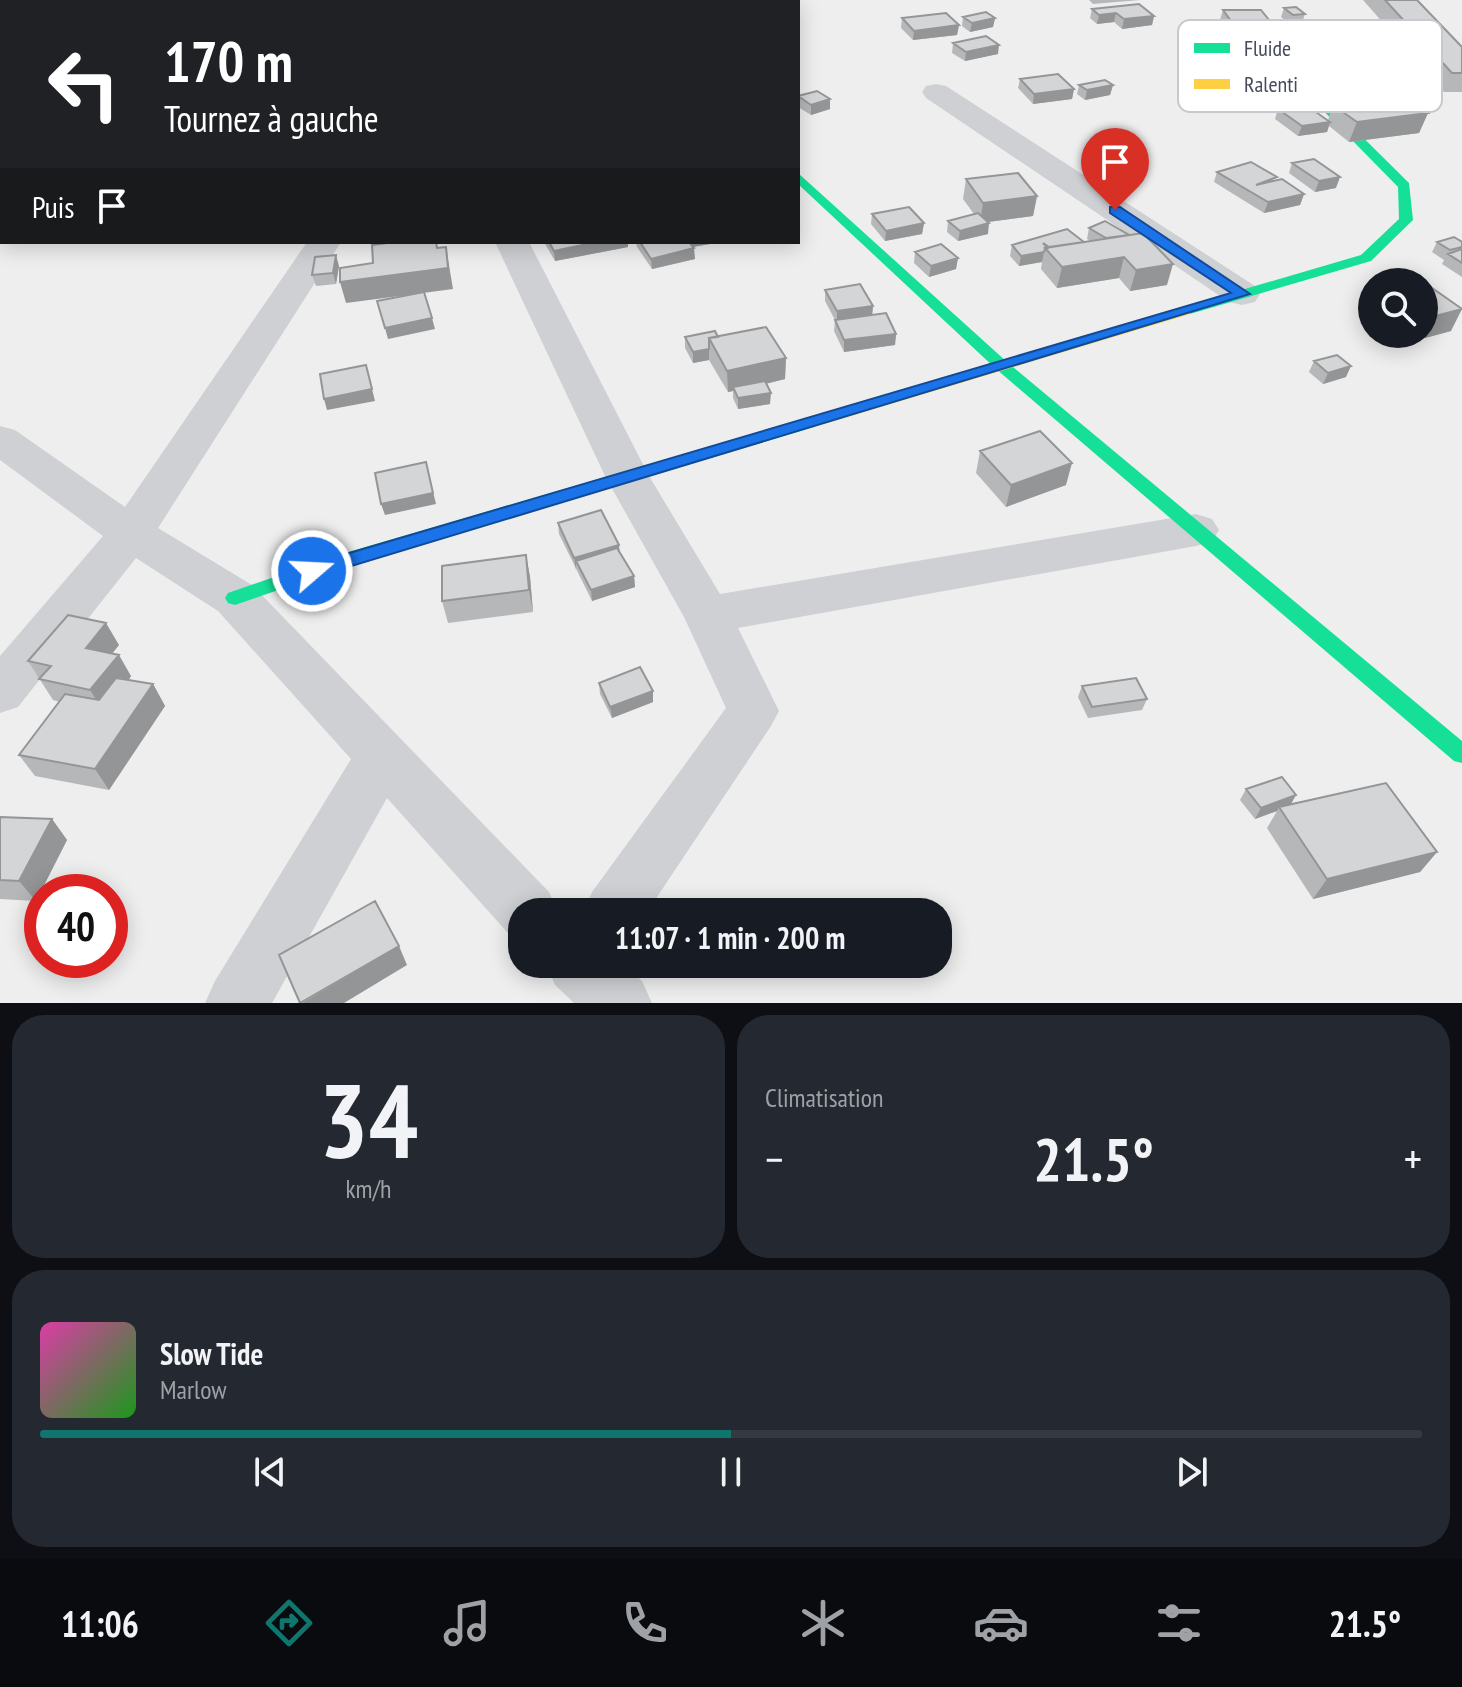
<!DOCTYPE html>
<html lang="fr">
<head>
<meta charset="utf-8">
<style>
  :root { --surface:#171b24; --page:#242831; --text:#f1f3f6; --muted:#9ea1a6; --line:#363941; --accent:#0f766e }
  body { margin:0; font-family:"PT Sans Narrow",sans-serif; background:var(--page); color:var(--text); height:100vh; display:flex; flex-direction:column; font-size:30px; white-space:nowrap }
  * { box-sizing:border-box; margin:0 }
  p { font-size:26px; color:var(--muted) }
  .icon { flex:none; width:44px; height:44px; fill:none; stroke:currentColor; stroke-width:2; stroke-linecap:round; stroke-linejoin:round }
  .map { position:relative; height:1003px; overflow:hidden }
  .sheet { display:flex; flex-direction:column; gap:12px; padding:12px; background:#0d0f14; flex:1 }
  .sheet>* { flex:none }
  .top-card { position:absolute; left:0px; top:0px; width:800px; height:244px; box-shadow:0 4px 20px #0003; background:#202124; color:#fff; overflow:hidden }
  .buttons { position:absolute; left:1358px; top:268px; display:grid; gap:16px }
  .buttons a { display:grid; place-items:center; width:80px; height:80px; border-radius:50%; background:var(--surface); box-shadow:0 4px 20px #0003; font-size:40px }
  .speed { position:absolute; left:24px; top:874px; display:flex; gap:16px; font-size:40px; font-weight:700; text-align:center }
  .speed>* { display:grid; place-content:center; width:104px; height:104px; border-radius:50%; background:var(--surface); box-shadow:0 4px 20px #0003; line-height:1 }
  .speed .limit { border:12px solid #d22; background:#fff; color:#111 }
  .pin { position:absolute; display:grid; place-items:center; width:68px; height:68px; color:#fff; margin:-82px -34px; border-radius:50% 50% 50% 0; rotate:-45deg; box-shadow:0 0 8px #0007 }
  .pin .icon { rotate:45deg }
  .me { position:absolute; width:88px; margin:-44px; rotate:71deg; stroke-linejoin:round; filter:drop-shadow(0 0 6px #0008) }
  .turn { display:flex; align-items:center; gap:28px; height:168px; padding:0 32px; font-size:36px }
  .turn .icon { width:104px; height:104px; stroke-width:2.5 }
  .turn b { display:block; font-size:56px; line-height:68px }
  .then { display:flex; align-items:center; height:76px; padding:0 32px; background:#0003; gap:16px; font-size:30px }
  .big { font-size:60px; font-weight:600; line-height:1.1 }
  .sheet .tile { flex:1; display:flex; flex-direction:column; justify-content:center; gap:12px; min-width:0; padding:0 28px; border-radius:32px; background:var(--page) }
  .sheet .dial { align-items:center; gap:0 }
  .dial b { font-size:104px; line-height:1 }
  .song { display:flex; align-items:center; gap:24px }
  .cover { width:96px; height:96px; border-radius:12px; background:linear-gradient(135deg,hsl(320 70% 55%),hsl(120 70% 35%)) }
  .played { height:8px; border-radius:4px; background:linear-gradient(90deg,var(--accent) 50%,var(--line) 50%) }
  .keys { display:flex; justify-content:space-around; direction:ltr }
  .heat { display:flex; justify-content:space-between; align-items:center; font-size:44px; direction:ltr }
  .sheet .tiles { flex:1; display:grid; gap:12px; grid-template-columns:1fr 1fr }
  .tile:last-child { grid-column:span 2 }
  .trip { position:absolute; left:508px; top:898px; width:444px; height:80px; border-radius:32px; background:var(--surface); box-shadow:0 4px 20px #0003; font-weight:600; line-height:80px; text-align:center }
  .tabs { display:flex; height:128px; justify-content:space-around; align-items:center; background:#090b0e; color:var(--muted) }
  .tabs .icon { width:56px; height:56px }
  .tabs .active { color:var(--accent) }
  .tabs b { font-size:36px; color:var(--text) }
  .map>svg:first-child { display:block }
</style>
</head>
<body>
<div class="map">
<svg width="1462" height="1003" viewBox="0 0 1462 1003">
  <rect width="100%" height="100%" fill="#efeeee"/>
  <g fill="none" stroke-linecap="round" stroke-linejoin="round">
    <!-- street -->
    <path fill="#cfd0d4" fill-rule="evenodd" d="M367,0h24v2h-24z
      M936,84l10,2 309,200 5,8 -5,8 -13,3 -13,-3 -303,-204 -4,-6 4,-6z
      M307,242h34l-183,286 94,57 297,307 9,20h-36v26l-15,-6 -120,-134 -115,205h-67l10,-22 136,-222 -133,-148 -82,-53 -118,149 -18,6v-57l103,-120 -103,-76v-34l15,4 110,77z
      M495,242h34l120,234 71,118 476,-80 16,5 7,11 -7,11 -16,5 -458,82 41,83 -8,15 -124,186h-64l9,-20 134,-184 -42,-91 -79,-141z
      M546,964h77l19,17 10,22h-78l-19,-18z"/>
    <!-- fast -->
    <path fill="#16e098" fill-rule="evenodd" d="M1297,80h8l104,103 4,37 -42,41 -181,53h-10v-6l181,-53 38,-36 -1,-32 -101,-103z
      M798,173l209,189 455,379v22l-8,-2 -459,-393 -197,-184z
      M808,418l8,5 -2,4 -470,140 -109,38 -7,-2 -3,-5 3,-5 110,-38z"/>
    <!-- slow -->
    <path fill="#ffcf43" fill-rule="evenodd" d="M1185,306l5,2v6l-376,113h-12l-2,-4 2,-4z"/>
  </g>
  <!-- wall -->
  <path fill="#b6b7b9" d="M1089,0h51l-47,4z
    M1363,0h54l45,47v45h-18z
    M1284,8l21,6 -3,9 -12,1 -9,-7z
    M1092,9l62,7 -2,9 -30,4 -8,-7 -17,2 -7,-6z
    M1223,10l50,15 -2,7 41,11 -3,9 -32,3 -16,-14 2,-7h-31l-12,-14z
    M963,17l32,1 -2,9 -23,5 -8,-6z
    M902,18l57,7 -2,10 -44,5 -12,-12z
    M953,43l45,11 -33,7 -13,-8z
    M1211,63l25,12 -18,4 -10,-6z
    M1020,79l54,10 -2,10 -39,5 -15,-16z
    M1258,81l68,7 -3,10 -49,7 -19,-14z
    M1079,85h34l-3,10 -25,5 -8,-6z
    M798,96l32,3v10l-19,6 -13,-8z
    M1333,105l95,8 -9,20 -70,9 -20,-16 -2,6 -29,4 -23,-17 3,-10 50,11z
    M1292,163l44,25 -21,4 -26,-19z
    M1217,172l59,8 28,14 -4,11 -36,8 -50,-31z
    M966,179l71,17 -4,20 -45,6v12l-30,7 -11,-9 1,-11 26,-7 -11,-15z
    M872,214l52,9 -2,11 -37,7 -14,-17z
    M1105,221l62,64 -37,6 -11,-13 -62,10 -16,-19 1,-7 -23,4 -9,-10 2,-11 78,-4 -3,-2 2,-11z
    M544,242h84v5l-73,14z
    M636,242h86l-29,5 2,12 -43,10 -15,-22z
    M1437,242h25v35l-20,-13 2,-4 -12,-8z
    M915,252l43,6 -2,11 -27,8 -15,-14z
    M339,266l-3,18 -20,2 -4,-11z
    M825,290l48,16 -1,9 24,19 -1,11 -51,7 -10,-21 1,-11 -10,-19z
    M1372,299v25l-8,-6z
    M1451,331l-52,14 -14,-11h39z
    M685,337h33l68,21 -1,21 -19,5 4,20 -32,5 -5,-11v-7l-5,1 -19,-32 -16,3 -8,-15z
    M1314,361l32,16 -23,7 -14,-12z
    M980,451l86,34 -60,22 -30,-34z
    M558,523l62,29 14,24 1,11 -43,14 -33,-67z
    M526,555l4,22 3,35 -85,11 -6,-22z
    M119,645l-7,8 19,23 -2,4 24,4 12,22 -56,84 -74,-14 -16,-21 41,-53 -7,-2 -25,-39z
    M599,683l54,8v11l-41,16 -12,-24z
    M1082,686l65,13 -5,11 -54,8 -10,-21z
    M1246,789l45,15 146,48 -17,20 -107,27 -46,-71 10,-17 -22,8 -15,-19z
    M0,817l52,2 15,21 -31,61 -36,-2z"/>
  <!-- shaded-wall -->
  <path fill="#949596" d="M1116,13l-2,9 -17,2 2,-9z
    M1154,16l-2,9 -30,4 2,-10z
    M995,18l-2,9 -23,5 2,-9z
    M959,25l-2,10 -44,5 1,-9z
    M999,45l-1,9 -33,7 1,-9z
    M1239,65l-3,10 -18,4 3,-10z
    M1113,85l-3,10 -25,5 2,-10z
    M1326,88l-3,10 -49,7 3,-10z
    M1074,89l-2,10 -39,5 1,-10z
    M830,99v10l-19,6v-10z
    M1428,113l-9,20 -70,9 8,-20z
    M1330,122l-3,10 -29,4 4,-10z
    M1340,177l-4,11 -21,4 4,-11z
    M1304,194l-4,11 -36,8 4,-11z
    M1037,196l-4,20 -53,7 3,-20z
    M0,223h2v11l-2,1z
    M924,223l-2,11 -37,7 1,-10z
    M989,223l-1,11 -30,7 2,-10z
    M597,242h31v5l-73,14 -1,-10z
    M692,242h30l-30,5z
    M446,247l7,42 -107,14 -6,-21z
    M694,248l1,11 -43,10 -1,-10z
    M1044,252l-2,10 -23,4 2,-10z
    M336,255l3,11 -3,18 -3,-11z
    M1124,257l-5,21 -62,10 5,-21z
    M958,258l-2,11 -27,8 2,-11z
    M1173,264l-6,21 -37,6 6,-21z
    M873,306l-1,11 -35,5v-11z
    M1462,309l-11,22 -52,14 5,-11h20v-15z
    M432,318l3,11 -47,10 -3,-11z
    M896,334l-1,11 -51,7v-12z
    M709,349v11l-16,3v-11z
    M786,358l-1,21 -50,12 -2,-4v4l-5,1 -1,-21z
    M366,365l9,36 -48,9 -3,-11z
    M1351,366l-5,11 -23,7 5,-11z
    M771,393l-1,11 -32,5v-11z
    M426,462l10,42 -51,11 -4,-11z
    M1072,463l-6,22 -60,22 5,-22z
    M619,545l1,11 -44,5v9l-2,-12z
    M526,555l4,22 3,35 -4,-22z
    M634,576l1,11 -43,14 -1,-11z
    M106,623l13,22 -20,25 -13,-22z
    M119,655l12,21 -27,36 -14,-22z
    M153,684l12,22 -56,84 -14,-21z
    M653,691v11l-41,16 -2,-11z
    M1296,795l-6,11 -11,1 -2,4 -22,8 6,-11z
    M52,819l15,21 -31,61 -17,-20z
    M1437,852l-17,20 -107,27 14,-20z
    M399,946l8,19 -63,38h-42z"/>
  <!-- building -->
  <path fill="#d4d5d7" stroke="#949596" stroke-width="2" d="M1385,0h32l45,47v26h-10z
    M1139,4l15,12 -30,3 -8,-6 -17,2 -7,-6z
    M1296,7l9,7 -12,1 -9,-7z
    M1223,10h38l12,15h-39z
    M986,12l9,6 -23,5 -9,-6z
    M946,13l13,12 -45,6 -12,-13z
    M986,36l13,9 -33,7 -13,-9z
    M1058,74l16,15 -40,5 -14,-15z
    M1105,80l8,5 -26,5 -8,-5z
    M817,91l13,8 -19,6 -13,-9z
    M1403,96l25,17 -71,9 -24,-17z
    M1306,105l24,17 -28,4 -24,-17z
    M1314,159l26,18 -21,4 -27,-18z
    M1251,162l26,15 -21,8 26,-6 22,15 -36,8 -51,-30z
    M1018,173l19,23 -54,7 -17,-24z
    M0,206h2v17h-2z
    M909,207l15,16 -38,8 -14,-17z
    M978,213l11,10 -29,8 -12,-10z
    M1105,221l24,14 -23,3 -17,-10z
    M1067,229l17,13 -35,5 -6,-4 4,5h-2l-1,4 -23,4 -9,-11z
    M1143,233l30,31 -37,6 -12,-13 -62,10 -17,-19z
    M1454,237l8,5v5l-12,3 -13,-8z
    M395,242h41l1,6 9,-1 2,21 -108,14v-14l33,-5 -1,-18z
    M549,242h48l-43,9z
    M640,242h49l5,6 -43,11z
    M941,244l17,14 -27,8 -16,-14z
    M1462,249v14l-14,-9z
    M336,255l-3,18 -21,2 3,-18z
    M1425,283l37,26 -38,10v-35z
    M860,284l13,22 -36,5 -12,-21z
    M424,292l8,26 -47,10 -8,-27z
    M886,313l10,21 -52,6 -9,-20z
    M766,327l20,31 -59,13 -18,-33z
    M715,331l3,6 -9,1v11l-16,3 -8,-15z
    M1337,355l14,11 -23,7 -14,-12z
    M366,365l6,24 -48,10 -4,-25z
    M765,381l6,12 -33,5 -5,-11z
    M1040,431l32,32 -61,22 -31,-34z
    M426,462l7,31 -52,11 -6,-31z
    M601,510l18,35 -45,13 -16,-35z
    M617,548l17,28 -43,14 -15,-29z
    M526,555l3,35 -87,11v-35z
    M68,615l38,8 -20,25 33,7 -29,35 -51,-11 12,-13 -23,-5z
    M640,667l13,24 -43,16 -11,-24z
    M116,678l37,6 -58,85 -76,-14 46,-61 34,6z
    M1136,678l11,21 -55,8 -10,-21z
    M1282,777l14,18 -35,13 -15,-19z
    M1386,783l51,69 -110,27 -48,-72z
    M0,817l52,2 -33,62 -19,-1z
    M375,901l24,45 -99,57 -21,-48z"/>
  <!-- route -->
  <path fill="#1a73e8" stroke="#114b97" stroke-width="2" d="M1110,207h10l130,87 -938,284 -10,-7 10,-7 919,-271 -121,-80z"/>
  <!-- legend -->
  <rect x="1178" y="20" width="264" height="92" rx="12" fill="#fff" stroke="#c7c9ce" stroke-width="2"/>
  <rect x="1194" y="43" width="36" height="10" fill="#16e098"/>
  <rect x="1194" y="79" width="36" height="10" fill="#ffcf43"/>
  <g font-size="22" fill="#454b5b">
    <text x="1244" y="56">Fluide</text>
    <text x="1244" y="92">Ralenti</text>
  </g>
</svg>
<div class="buttons">
<a><svg class="icon" aria-label="search" viewBox="0 0 24 24"><circle cx="10" cy="10" r="6"/><path d="M15 15l6 6"/></svg></a>
</div>
<div class="speed"><div class="limit">40</div></div>
<div class="pin" style="left:1115px;top:210px;background:#d93025"><svg class="icon" aria-label="arrive" viewBox="0 0 24 24"><path d="M6 21V4h12l-3 4 3 4H6"/></svg></div>
<svg class="me" style="left:312px;top:571px" viewBox="-20 -20 40 40"><circle r="17" fill="#1a73e8" stroke="#fff" stroke-width="3"/><path d="M0-11L8 9 0 5-8 9z" fill="#fff"/></svg>
<div class="trip">11:07 · 1 min · 200 m</div>
<div class="top-card">
<div class="turn"><svg class="icon" aria-label="left" viewBox="0 0 24 24"><path d="M17 20v-9H6M10 6l-5 5 5 5"/></svg><div><b>170 m</b>Tournez à gauche</div></div>
<div class="then">Puis<svg class="icon" aria-label="arrive" viewBox="0 0 24 24"><path d="M6 21V4h12l-3 4 3 4H6"/></svg></div>
</div>
</div>
<section class="sheet">
<div class="tiles">
<div class="tile dial"><b>34</b><p>km/h</p></div>
<div class="tile"><p>Climatisation</p>
<div class="heat"><a>−</a><b class="big">21.5°</b><a>+</a></div>
</div>
<div class="tile">
<div class="song"><i class="cover"></i><div><b>Slow Tide</b><p>Marlow</p></div></div>
<div class="played"></div>
<div class="keys"><svg class="icon" aria-label="previous" viewBox="0 0 24 24"><path d="M18 5L8 12l10 7zM5 5v14"/></svg><svg class="icon" aria-label="pause" viewBox="0 0 24 24"><path d="M8 5v14M16 5v14"/></svg><svg class="icon" aria-label="next" viewBox="0 0 24 24"><path d="M6 5l10 7-10 7zM19 5v14"/></svg></div>
</div>
</div>
</section>
<nav class="tabs">
<b>11:06</b>
<svg class="icon active" aria-label="directions" viewBox="0 0 24 24"><path d="M12 3l9 9-9 9-9-9zM9 14v-3h6M13 9l2 2-2 2"/></svg>
<svg class="icon" aria-label="music" viewBox="0 0 24 24"><path d="M9 18V5l10-2v13"/><circle cx="6" cy="18" r="3"/><circle cx="16" cy="16" r="3"/></svg>
<svg class="icon" aria-label="phone" viewBox="0 0 24 24"><path d="M5 4h4l2 5-3 2q2 4 5 5l2-3 5 2v4C11 20 4 13 5 4z"/></svg>
<svg class="icon" aria-label="climate" viewBox="0 0 24 24"><path d="M12 3v18M4 7l16 10M4 17L20 7"/></svg>
<svg class="icon" aria-label="car" viewBox="0 0 24 24"><path d="M5 17H2v-5l4-1 3-4h7l3 4 3 1v5h-3M9 17h6M6 11h13"/><circle cx="7" cy="17" r="2"/><circle cx="17" cy="17" r="2"/></svg>
<svg class="icon" aria-label="filters" viewBox="0 0 24 24"><path d="M4 7h16M4 17h16"/><circle cx="9" cy="7" r="2"/><circle cx="15" cy="17" r="2"/></svg>
<b>21.5°</b>
</nav>
</body>
</html>
